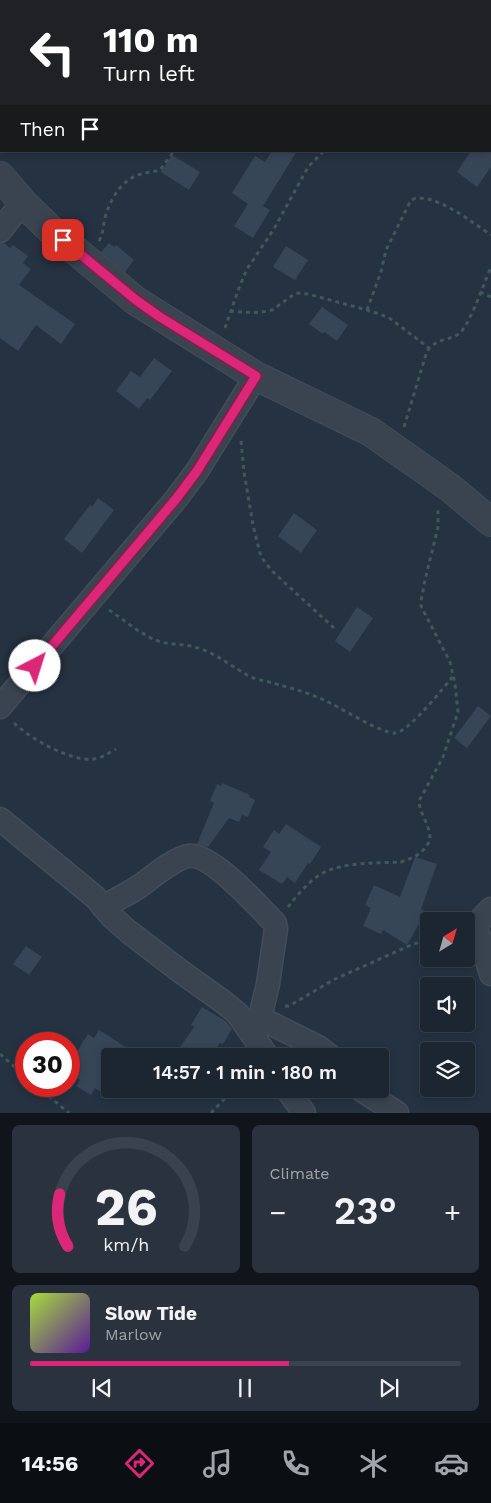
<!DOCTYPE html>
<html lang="en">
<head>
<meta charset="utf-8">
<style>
  :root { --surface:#1c2631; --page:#29323d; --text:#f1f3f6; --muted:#a0a5ab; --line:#3a434d; --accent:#db2777 }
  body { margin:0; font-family:"Work Sans",sans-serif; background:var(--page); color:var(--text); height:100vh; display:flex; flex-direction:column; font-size:19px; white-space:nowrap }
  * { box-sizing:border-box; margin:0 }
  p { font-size:16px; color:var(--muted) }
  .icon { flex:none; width:28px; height:28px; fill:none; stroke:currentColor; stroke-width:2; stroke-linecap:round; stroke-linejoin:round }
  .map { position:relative; height:1113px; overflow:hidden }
  .side { display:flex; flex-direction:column; gap:12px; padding:12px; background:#0f151b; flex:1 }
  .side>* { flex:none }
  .hud { position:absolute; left:0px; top:0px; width:491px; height:152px; box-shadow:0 2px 8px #0003,0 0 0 1px var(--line); background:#202124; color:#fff; overflow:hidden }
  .needle { width:32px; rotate:37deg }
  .controls { position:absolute; left:420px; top:912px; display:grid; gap:10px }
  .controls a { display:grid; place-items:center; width:55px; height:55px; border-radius:5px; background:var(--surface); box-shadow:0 2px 8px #0003,0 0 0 1px var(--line); font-size:25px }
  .speed { position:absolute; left:15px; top:1032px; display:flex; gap:10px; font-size:25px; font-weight:700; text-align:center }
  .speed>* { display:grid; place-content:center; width:65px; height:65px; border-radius:50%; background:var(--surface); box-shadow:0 2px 8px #0003,0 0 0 1px var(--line); line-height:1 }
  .speed .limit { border:8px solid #d22; background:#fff; color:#111 }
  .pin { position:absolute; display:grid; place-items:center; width:42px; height:42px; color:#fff; margin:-21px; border-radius:10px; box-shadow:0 2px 8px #0006 }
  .me { position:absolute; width:55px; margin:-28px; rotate:40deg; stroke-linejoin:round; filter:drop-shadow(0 0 4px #0008) }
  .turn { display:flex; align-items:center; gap:18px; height:105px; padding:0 20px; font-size:22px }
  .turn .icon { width:65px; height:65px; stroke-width:2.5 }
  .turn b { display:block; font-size:35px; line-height:42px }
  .then { display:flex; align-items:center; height:48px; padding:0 20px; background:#0003; gap:10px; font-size:19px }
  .big { font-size:38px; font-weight:600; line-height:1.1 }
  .side .tile { flex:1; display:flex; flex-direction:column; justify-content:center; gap:8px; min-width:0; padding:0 18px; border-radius:8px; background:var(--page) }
  .side .dial { align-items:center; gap:0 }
  .dial svg { height:130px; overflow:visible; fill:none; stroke:var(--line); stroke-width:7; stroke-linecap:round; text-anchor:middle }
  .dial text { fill:var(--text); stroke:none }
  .song { display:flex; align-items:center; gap:15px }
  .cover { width:60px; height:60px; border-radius:8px; background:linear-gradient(135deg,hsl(80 70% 55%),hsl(270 70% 35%)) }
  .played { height:5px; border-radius:2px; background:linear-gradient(90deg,var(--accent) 60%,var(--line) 60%) }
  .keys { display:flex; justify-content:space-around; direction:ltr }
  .heat { display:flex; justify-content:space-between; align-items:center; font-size:28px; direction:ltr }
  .side .tiles { flex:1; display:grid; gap:12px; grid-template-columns:1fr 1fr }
  .tile:last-child { grid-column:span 2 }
  .trip { position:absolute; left:101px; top:1048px; width:288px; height:50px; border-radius:5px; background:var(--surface); box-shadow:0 2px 8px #0003,0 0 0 1px var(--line); font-weight:600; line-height:50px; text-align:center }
  .dock { display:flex; height:80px; justify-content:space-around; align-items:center; background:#0b0f14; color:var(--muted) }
  .dock .icon { width:35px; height:35px }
  .dock .selected { color:var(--accent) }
  .dock b { font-size:22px; color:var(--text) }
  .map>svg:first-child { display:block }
</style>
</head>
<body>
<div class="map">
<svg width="491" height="1113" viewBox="0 0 491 1113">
  <rect width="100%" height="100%" fill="#253241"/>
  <!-- building -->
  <path fill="#374657" d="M272,151h25l-34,55 7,4 -17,28 -19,-12 14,-22 -16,-11 23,-37 10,6z
    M471,151h20v16l-14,20 -20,-15z
    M172,155l28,17 -11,18 -28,-18z
    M4,243l6,5 3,-3 15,11 -5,7 8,6 -12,16 56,39 -14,20 -25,-19 -18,26 -18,-13v-94z
    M109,243l5,4 2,-2 18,15 -9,12 -24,-20z
    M286,246l22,14 -13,20 -22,-13z
    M322,307l26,18 -11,16 -13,-9 -1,2 -14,-10z
    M154,358l18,13 -22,29 -3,-2 -8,11 -23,-18 15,-20 9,6z
    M98,498l16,12 -32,43 -18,-14 26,-34 2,2z
    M294,513l23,17 -16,23 -23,-17z
    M357,607l16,11 -23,34 -15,-11z
    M478,706l13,10 -24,32 -13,-10z
    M222,783l28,12 -1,2 6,3 -7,17 -6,-2 -3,7 -10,-4 -21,29 -11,-3 17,-41 -4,-2 7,-17 4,2z
    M286,824l35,23 -11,17 -2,-1 -13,20 -8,-6 -5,7 -23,-14 12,-18 -8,-5 11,-17 5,4z
    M415,857l22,7 -16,45 3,2 -5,7 3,1 -15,26 -24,-15 -2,4 -18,-8 8,-18 -6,-3 9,-20 26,12z
    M26,946l16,11 -13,18 -16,-11z
    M202,1007l25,15 5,7 -9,15 -3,-1 -9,13h-37l20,-29 -3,-2z
    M99,1030l41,26h-30v23l-9,13 -6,-4 -4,7 -15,-9 4,-6 -11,-7v-9l19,-30 6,4z"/>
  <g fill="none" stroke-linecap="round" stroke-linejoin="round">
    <!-- minor casing -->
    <g stroke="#434d59" stroke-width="25">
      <path id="minor" d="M0,231l22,-28
        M0,707l176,-208 21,-28 59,-95
        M0,819l95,78 17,20 17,15 51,39 42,30 15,12 30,43
        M103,907c12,-7 25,-13 37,-21 11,-8 35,-28 48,-30 22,-4 68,48 83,63l4,4 1,6 -8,55 -13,54
        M491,909l-13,13 -2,8 5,11 10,33
        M260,1018l58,29 12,9
        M287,1089l17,24
        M360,1089l37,24"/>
    </g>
    <!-- tertiary casing -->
    <g stroke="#434d59" stroke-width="30">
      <path id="tertiary" d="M0,176l25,29 26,25 85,71 120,75 115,56 78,55 42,35"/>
    </g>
    <!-- path -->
    <path stroke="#405859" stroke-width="3" stroke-dasharray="4 4" stroke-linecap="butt" d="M226,0l2,1
      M112,1l1,-1
      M301,1l2,-1
      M420,1v-1
      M0,119l1,-2
      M99,241c5,-9 4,-18 7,-27 6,-17 16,-35 35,-40 6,-2 13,-2 19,-4l14,-19
      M480,292l11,5
      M367,310l14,-38 5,-22 25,-50c21,-10 62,23 80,35
      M230,311c14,1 28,3 42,-1l24,-17 12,1 59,16 21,7 41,31
      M225,328l14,-40 8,-19 27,-40 34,-62 16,-16
      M404,427l23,-76c12,-15 25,-10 34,-19 10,-11 23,-49 30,-65
      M241,441l3,31 9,53 8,32 11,14 62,57
      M109,610c17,11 33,26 52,32 12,3 25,2 37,6 20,6 35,20 53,29 7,3 15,4 22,6 17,5 34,9 51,17 14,6 58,34 71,33 13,0 50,-47 59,-58
      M14,723c17,16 57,39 80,36 8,-1 15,-6 22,-10
      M288,907c10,-13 23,-29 39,-36 21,-9 52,-8 74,-9 13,-4 23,-9 29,-22 0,-16 -10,-25 -11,-39l24,-44 15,-45 -3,-28 -5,-22 -29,-56v-5l4,-21 13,-53v-18
      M285,1006h4l44,-26 78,-35 18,-6
      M0,1054l26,23
      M36,1086l33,27
      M211,1113l23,-24"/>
    <!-- minor -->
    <use href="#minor" stroke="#394450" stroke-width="22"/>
    <!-- tertiary -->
    <use href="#tertiary" stroke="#394450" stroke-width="28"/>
  </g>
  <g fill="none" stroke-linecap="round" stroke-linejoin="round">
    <!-- route casing -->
    <g stroke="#8e194d" stroke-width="12">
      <path id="route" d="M35,666l141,-167 21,-28 59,-95 -96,-59 -24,-17 -73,-60"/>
    </g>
    <!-- route -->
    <use href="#route" stroke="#db2777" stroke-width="9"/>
  </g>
</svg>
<div class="controls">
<a><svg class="needle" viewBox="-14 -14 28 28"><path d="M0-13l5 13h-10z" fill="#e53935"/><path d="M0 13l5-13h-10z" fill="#a0a5ab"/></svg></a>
<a><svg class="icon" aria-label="sound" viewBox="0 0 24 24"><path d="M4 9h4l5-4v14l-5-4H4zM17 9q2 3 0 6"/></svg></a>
<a><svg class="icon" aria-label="layers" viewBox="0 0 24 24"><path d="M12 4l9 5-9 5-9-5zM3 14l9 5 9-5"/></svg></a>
</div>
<div class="speed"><div class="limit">30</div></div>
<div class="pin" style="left:63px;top:240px;background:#d93025"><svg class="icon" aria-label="arrive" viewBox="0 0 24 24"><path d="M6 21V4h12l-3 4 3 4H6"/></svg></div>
<svg class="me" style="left:35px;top:666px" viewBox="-20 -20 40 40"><circle r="19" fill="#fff"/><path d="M0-13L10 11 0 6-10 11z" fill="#db2777"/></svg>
<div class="trip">14:57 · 1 min · 180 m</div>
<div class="hud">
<div class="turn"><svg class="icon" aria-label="left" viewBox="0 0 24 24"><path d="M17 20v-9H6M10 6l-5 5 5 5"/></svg><div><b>110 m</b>Turn left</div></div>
<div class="then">Then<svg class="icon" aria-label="arrive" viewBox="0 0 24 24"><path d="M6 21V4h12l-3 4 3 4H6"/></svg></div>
</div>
</div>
<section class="side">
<div class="tiles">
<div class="tile dial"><svg viewBox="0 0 100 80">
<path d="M14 69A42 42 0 1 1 86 69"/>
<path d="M14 69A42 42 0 0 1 9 37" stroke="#db2777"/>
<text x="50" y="56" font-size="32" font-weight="700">26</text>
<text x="50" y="72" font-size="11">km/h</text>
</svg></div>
<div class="tile"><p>Climate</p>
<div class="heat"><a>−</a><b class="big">23°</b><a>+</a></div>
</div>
<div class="tile">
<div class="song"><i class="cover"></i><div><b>Slow Tide</b><p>Marlow</p></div></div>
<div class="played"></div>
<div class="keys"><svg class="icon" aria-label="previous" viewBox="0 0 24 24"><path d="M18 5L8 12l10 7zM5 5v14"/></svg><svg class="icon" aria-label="pause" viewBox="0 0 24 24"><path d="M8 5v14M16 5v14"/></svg><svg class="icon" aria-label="next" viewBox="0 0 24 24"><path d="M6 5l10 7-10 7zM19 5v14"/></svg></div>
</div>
</div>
</section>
<nav class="dock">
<b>14:56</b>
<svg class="icon selected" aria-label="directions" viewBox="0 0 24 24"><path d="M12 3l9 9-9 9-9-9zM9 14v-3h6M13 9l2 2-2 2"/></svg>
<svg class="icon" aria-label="music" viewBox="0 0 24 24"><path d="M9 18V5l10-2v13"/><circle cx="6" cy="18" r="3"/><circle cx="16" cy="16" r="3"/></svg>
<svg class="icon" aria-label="phone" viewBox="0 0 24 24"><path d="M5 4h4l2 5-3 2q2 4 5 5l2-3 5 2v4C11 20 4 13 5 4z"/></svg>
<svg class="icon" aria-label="climate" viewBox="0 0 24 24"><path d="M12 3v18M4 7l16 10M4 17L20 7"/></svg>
<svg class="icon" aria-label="car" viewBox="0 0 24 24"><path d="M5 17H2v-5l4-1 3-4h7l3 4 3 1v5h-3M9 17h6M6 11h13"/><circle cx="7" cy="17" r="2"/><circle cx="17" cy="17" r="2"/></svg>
</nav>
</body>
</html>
